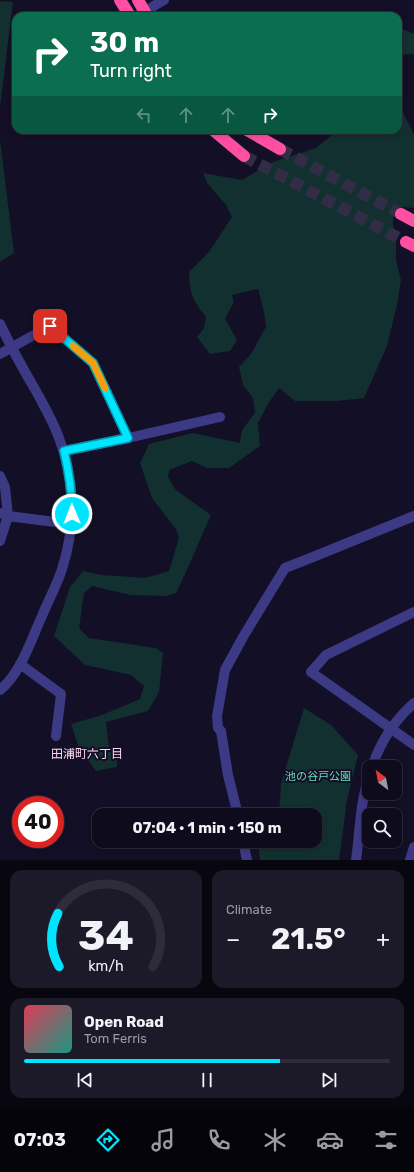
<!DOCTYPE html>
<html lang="en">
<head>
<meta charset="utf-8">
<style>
  :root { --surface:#0e0b1c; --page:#1c1929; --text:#f1f3f6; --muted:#9b9ba3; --line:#2e2b3b; --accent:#00e5ff }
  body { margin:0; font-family:Rubik,"Noto Sans JP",sans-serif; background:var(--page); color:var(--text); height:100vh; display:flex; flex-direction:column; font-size:15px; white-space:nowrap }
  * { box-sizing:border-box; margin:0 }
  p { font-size:13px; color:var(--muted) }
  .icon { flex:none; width:22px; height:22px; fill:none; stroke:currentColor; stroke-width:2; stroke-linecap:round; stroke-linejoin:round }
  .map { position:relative; height:860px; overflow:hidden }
  .drawer { display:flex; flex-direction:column; gap:10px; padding:10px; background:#08060f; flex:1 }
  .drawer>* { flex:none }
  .hud { position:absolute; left:12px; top:12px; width:390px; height:122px; border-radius:12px; box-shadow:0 2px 6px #0003,0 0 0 1px var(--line); background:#0b6e4f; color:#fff; overflow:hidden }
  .needle { width:26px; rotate:328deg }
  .fabs { position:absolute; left:362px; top:760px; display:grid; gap:8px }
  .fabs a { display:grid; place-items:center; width:40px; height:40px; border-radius:8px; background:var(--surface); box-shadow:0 2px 6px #0003,0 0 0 1px var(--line); font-size:20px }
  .speed { position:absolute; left:12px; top:796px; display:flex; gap:8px; font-size:20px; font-weight:700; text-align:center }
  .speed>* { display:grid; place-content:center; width:52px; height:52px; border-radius:50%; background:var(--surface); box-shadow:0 2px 6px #0003,0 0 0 1px var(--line); line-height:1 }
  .speed .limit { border:6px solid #d22; background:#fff; color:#111 }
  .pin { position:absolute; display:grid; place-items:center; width:34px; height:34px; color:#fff; margin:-17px; border-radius:8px; box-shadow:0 2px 6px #0006 }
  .me { position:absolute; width:44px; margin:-22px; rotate:359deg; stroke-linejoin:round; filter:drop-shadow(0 0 3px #0008) }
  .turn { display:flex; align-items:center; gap:14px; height:84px; padding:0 12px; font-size:18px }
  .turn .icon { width:52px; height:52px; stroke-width:2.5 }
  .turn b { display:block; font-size:28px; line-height:34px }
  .lanes { display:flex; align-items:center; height:38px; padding:0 12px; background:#0003; justify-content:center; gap:20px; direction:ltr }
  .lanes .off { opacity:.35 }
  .big { font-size:30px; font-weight:700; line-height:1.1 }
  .drawer .widget { flex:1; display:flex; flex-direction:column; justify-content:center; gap:6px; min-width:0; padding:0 14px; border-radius:12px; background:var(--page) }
  .drawer .dial { align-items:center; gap:0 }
  .dial svg { height:104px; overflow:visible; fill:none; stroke:var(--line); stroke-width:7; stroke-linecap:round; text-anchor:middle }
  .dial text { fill:var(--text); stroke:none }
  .song { display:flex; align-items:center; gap:12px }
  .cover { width:48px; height:48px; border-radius:6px; background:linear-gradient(135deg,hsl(350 70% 55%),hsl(170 70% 35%)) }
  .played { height:4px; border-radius:2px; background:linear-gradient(90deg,var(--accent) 70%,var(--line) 70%) }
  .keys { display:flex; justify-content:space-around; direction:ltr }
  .heat { display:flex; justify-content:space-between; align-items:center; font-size:22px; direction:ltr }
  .drawer .tiles { flex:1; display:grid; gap:10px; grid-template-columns:1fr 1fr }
  .widget:last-child { grid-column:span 2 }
  .trip { position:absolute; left:92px; top:808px; width:230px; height:40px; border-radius:12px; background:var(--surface); box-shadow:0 2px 6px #0003,0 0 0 1px var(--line); font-weight:700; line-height:40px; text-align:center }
  .tab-bar { display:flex; height:64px; justify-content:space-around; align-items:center; background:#06040b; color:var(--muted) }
  .tab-bar .icon { width:28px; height:28px }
  .tab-bar .current { color:var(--accent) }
  .tab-bar b { font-size:18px; color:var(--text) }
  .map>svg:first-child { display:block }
</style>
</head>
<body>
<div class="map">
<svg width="414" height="860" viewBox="0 0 414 860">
  <rect width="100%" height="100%" fill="#130f26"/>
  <!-- green -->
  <path fill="#12302f" d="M0,1l13,1 -13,105z
    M398,27l16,7v20l-16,1z
    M398,96l5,16 11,23v73l-12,-1 -9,8v10l3,18v17l5,20 -4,25 -10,41 -23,52 -27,3h-42l-16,-13 -11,16 -10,19 2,23 -31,22h-22l-15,-7 -23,9 -1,7 8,13 35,25c-12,26 -22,52 -35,78l-9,3 -36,-1 -39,-9 -8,7 -5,35 10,10 67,10 7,5 -4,39 -11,19 -42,11 3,25 8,11v9l-21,4 -17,-23 -8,-24 31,-9 38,-16 4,-13 -13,-11 -46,-10 -31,-29 16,-49 13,-16 19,4 43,3 24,-7 10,-33 -3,-9 -24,-31 -12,-35 9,-19 44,-11 47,10 2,-13 13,-17 -2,-15 -10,-13 -4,-18 12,-13 15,-27 -2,-15 -6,-23 -26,6 2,7 -9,17 12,21 -7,11 -20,3 -13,-17 7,-9 2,-11c-14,-18 -16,-22 -17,-45l20,-20 23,-35 -6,-12 -19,-22 -4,-10 39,7 31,-18 43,-14 18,-15 1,-3h63z
    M0,140l14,113 -14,9z
    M304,708l27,17 27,30 -11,45 -8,60h-79l-2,-17 7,-2h50v-26h-36l2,-31z"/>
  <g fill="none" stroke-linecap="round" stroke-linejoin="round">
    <!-- highway-tunnel -->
    <path stroke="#312d47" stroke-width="12" stroke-dasharray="12 6" stroke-linecap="butt" d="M280,149l121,65
      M244,156l162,86"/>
    <!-- minor -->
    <path stroke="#3d3a85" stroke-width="10" d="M137,16l27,-16
      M0,324c11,23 23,45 36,67 8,15 17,30 23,47 16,42 17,88 3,131 -5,16 -14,32 -20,47 -11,24 -21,57 -42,74
      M0,354l50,-28 43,37 35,75
      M64,451l64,-13 92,-21
      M0,476l5,11 3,29 -8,25
      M0,513l8,3 63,8
      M414,612l-88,43 -15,17 103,73
      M20,664l41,30 -5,42
      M372,767c8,-24 23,-47 42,-64
      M238,815l-10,-40 -7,-44 -3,-3 -1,-12 8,-46 18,-33 42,-69 28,-11 101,-41
      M243,841l4,19
      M356,860c4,-28 4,-57 13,-84
      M410,860l4,-13"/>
    <!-- highway -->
    <path stroke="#ff4fa3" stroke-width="12" d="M120,0l10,16
      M138,0l9,16
      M213,130l31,26
      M247,130l33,19
      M401,214l13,7
      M406,242l8,4"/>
  </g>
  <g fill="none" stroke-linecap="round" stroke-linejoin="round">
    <!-- route casing -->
    <g stroke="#0095a6" stroke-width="10">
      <path id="route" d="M50,326l43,37 35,75 -64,13c5,21 8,41 8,63"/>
    </g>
    <!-- route -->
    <use href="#route" stroke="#00e5ff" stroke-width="7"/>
    <!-- slow -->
    <path stroke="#f59e0b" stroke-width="7" d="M73,346l20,17 12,25"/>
  </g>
  <g text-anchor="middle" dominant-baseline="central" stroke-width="4" stroke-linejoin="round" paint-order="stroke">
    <!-- park labels -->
    <g font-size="11" fill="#5fe0c0" stroke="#130f26">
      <text x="318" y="776">池の谷戸公園</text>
    </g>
    <!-- neighbourhood labels -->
    <g font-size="12" fill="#ffd6f0" stroke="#130f26">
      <text x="87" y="754">田浦町六丁目</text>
    </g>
  </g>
</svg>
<div class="fabs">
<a><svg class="needle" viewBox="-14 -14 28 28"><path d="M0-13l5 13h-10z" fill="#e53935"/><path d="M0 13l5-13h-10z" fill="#9b9ba3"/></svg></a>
<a><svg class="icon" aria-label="search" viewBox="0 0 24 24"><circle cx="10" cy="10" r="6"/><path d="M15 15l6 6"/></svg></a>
</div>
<div class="speed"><div class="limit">40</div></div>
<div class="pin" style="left:50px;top:326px;background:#d93025"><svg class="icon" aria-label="arrive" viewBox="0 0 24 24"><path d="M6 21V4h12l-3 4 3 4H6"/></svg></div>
<svg class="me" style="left:72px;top:514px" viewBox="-20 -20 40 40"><circle r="17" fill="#00e5ff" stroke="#fff" stroke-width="3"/><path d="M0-11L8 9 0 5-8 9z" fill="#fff"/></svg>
<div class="trip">07:04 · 1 min · 150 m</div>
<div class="hud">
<div class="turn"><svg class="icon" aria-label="right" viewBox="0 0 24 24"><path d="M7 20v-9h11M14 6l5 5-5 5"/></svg><div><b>30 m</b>Turn right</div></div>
<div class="lanes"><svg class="icon off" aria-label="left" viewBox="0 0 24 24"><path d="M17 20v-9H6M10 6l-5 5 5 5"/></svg><svg class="icon off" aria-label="ahead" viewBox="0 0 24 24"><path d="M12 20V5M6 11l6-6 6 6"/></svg><svg class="icon off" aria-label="ahead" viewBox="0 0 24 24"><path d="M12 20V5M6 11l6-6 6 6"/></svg><svg class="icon" aria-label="right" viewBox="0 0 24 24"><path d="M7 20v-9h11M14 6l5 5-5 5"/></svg></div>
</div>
</div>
<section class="drawer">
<div class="tiles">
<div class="widget dial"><svg viewBox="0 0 100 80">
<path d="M14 69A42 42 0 1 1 86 69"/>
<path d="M14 69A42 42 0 0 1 13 28" stroke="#00e5ff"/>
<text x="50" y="56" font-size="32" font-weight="700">34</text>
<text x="50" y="72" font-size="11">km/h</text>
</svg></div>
<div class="widget"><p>Climate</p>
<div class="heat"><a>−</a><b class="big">21.5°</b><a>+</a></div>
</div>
<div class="widget">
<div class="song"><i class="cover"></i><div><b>Open Road</b><p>Tom Ferris</p></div></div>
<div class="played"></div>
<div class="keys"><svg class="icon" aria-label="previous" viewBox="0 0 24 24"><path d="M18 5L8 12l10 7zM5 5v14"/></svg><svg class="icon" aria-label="pause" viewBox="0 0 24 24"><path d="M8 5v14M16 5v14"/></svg><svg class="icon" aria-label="next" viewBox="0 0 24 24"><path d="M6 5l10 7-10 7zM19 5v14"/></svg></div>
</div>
</div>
</section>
<nav class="tab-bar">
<b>07:03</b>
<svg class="icon current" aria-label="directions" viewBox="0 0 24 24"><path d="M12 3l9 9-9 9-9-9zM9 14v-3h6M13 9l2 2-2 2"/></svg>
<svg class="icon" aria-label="music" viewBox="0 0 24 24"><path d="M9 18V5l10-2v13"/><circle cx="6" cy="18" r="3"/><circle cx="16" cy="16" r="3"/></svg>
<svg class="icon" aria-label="phone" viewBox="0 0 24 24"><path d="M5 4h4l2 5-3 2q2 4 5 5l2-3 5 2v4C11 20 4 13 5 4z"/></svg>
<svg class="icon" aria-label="climate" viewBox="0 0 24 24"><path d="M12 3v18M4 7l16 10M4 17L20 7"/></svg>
<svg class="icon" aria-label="car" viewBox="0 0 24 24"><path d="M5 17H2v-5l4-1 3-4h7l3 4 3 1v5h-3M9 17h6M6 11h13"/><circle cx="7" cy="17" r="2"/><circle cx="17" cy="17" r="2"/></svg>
<svg class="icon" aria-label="filters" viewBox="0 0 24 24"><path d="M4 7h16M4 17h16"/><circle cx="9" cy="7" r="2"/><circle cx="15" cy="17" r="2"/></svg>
</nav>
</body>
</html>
